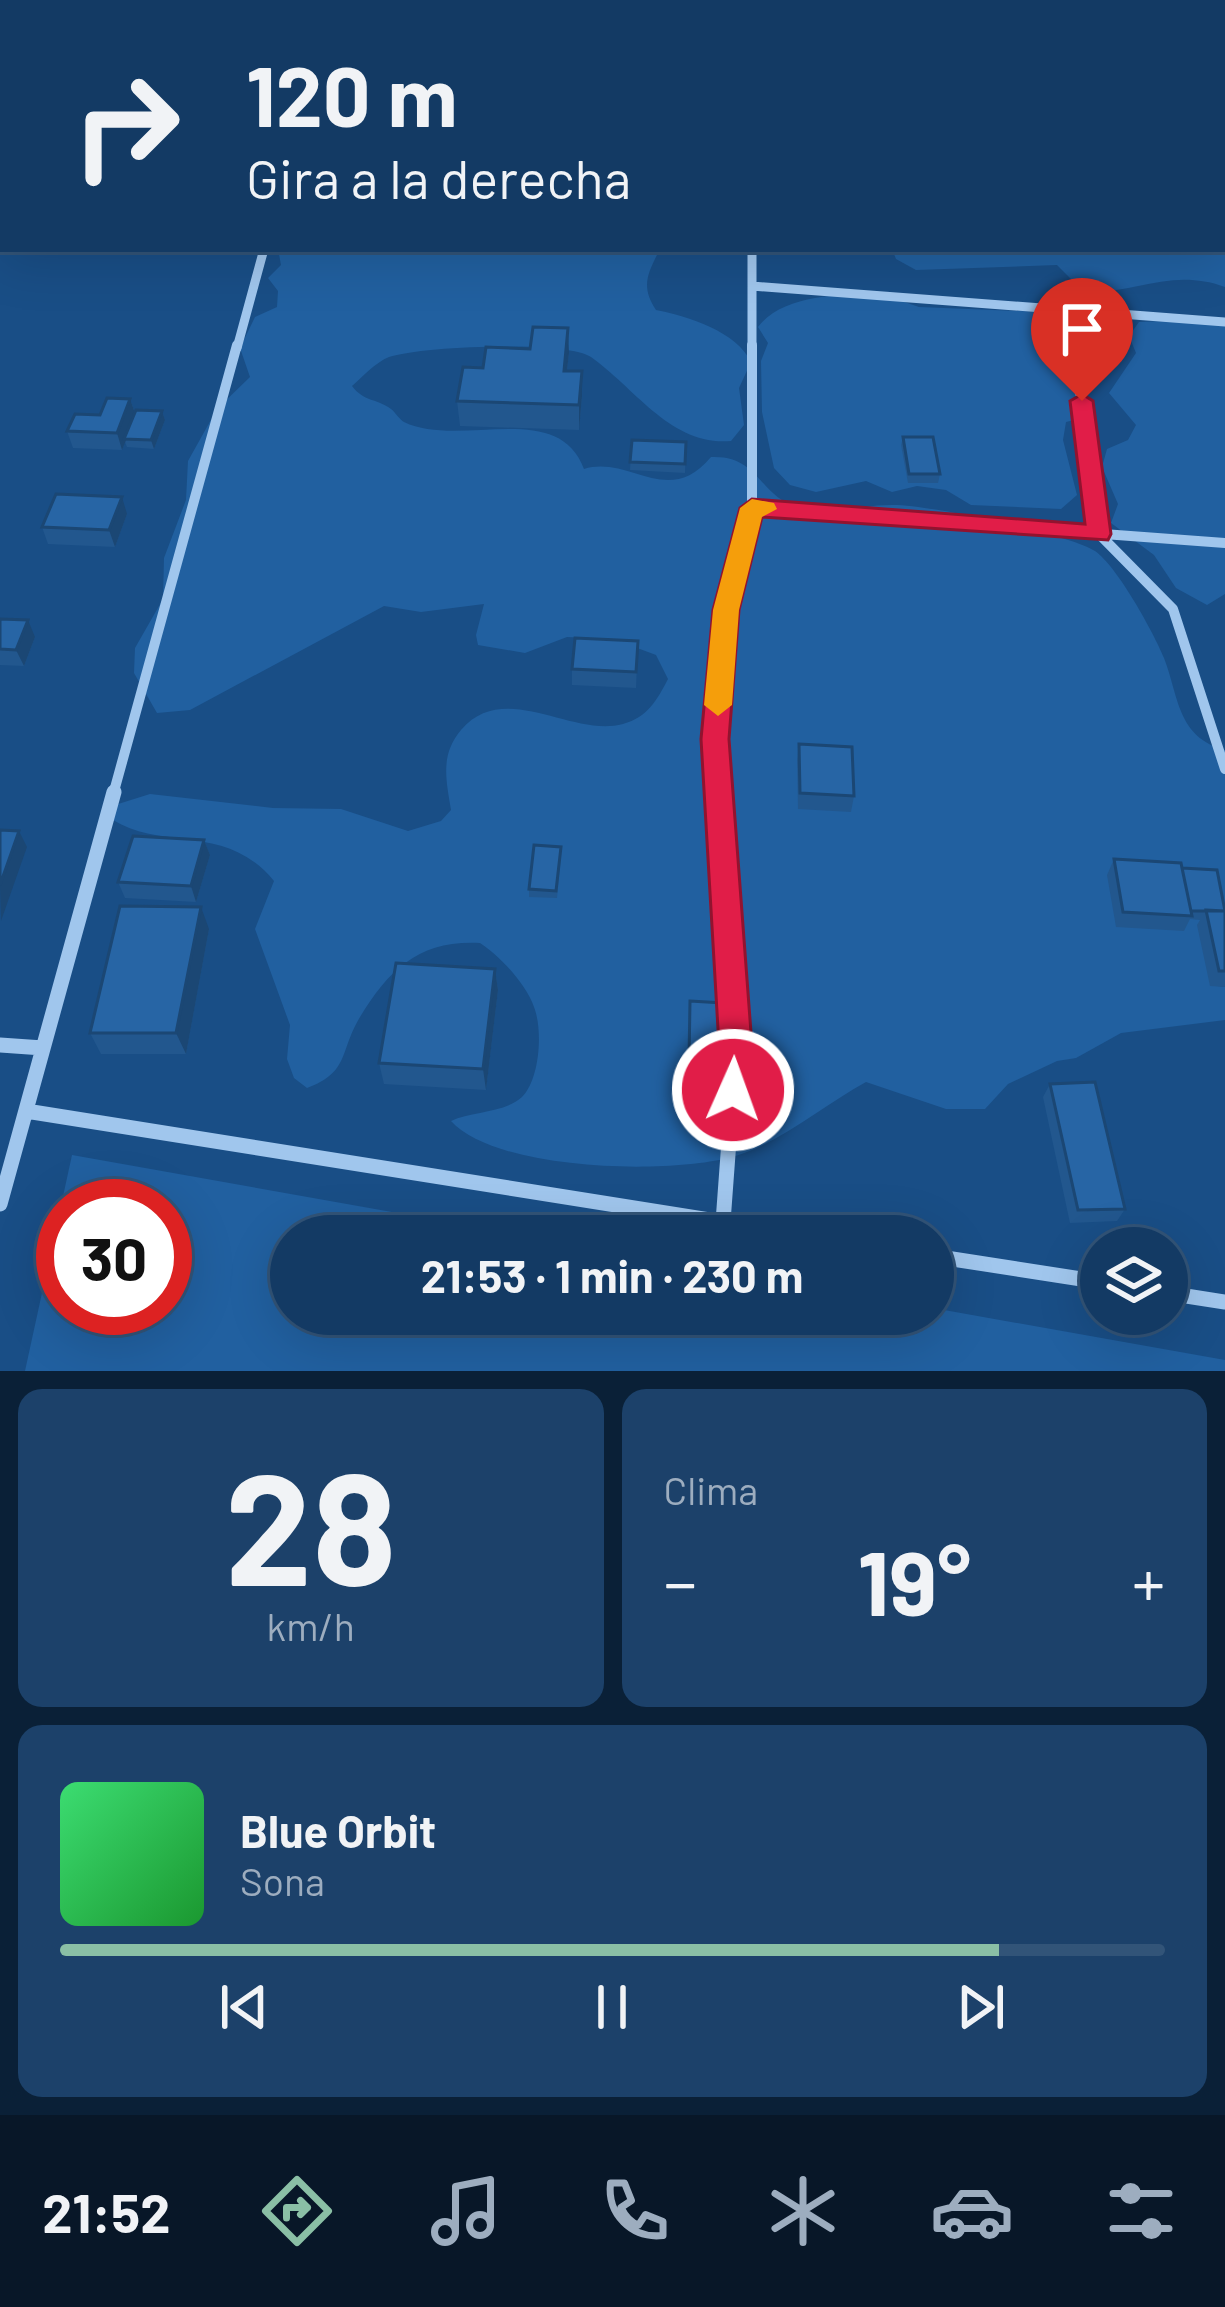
<!DOCTYPE html>
<html lang="es">
<head>
<meta charset="utf-8">
<style>
  :root { --surface:#133a64; --page:#1c416a; --text:#f1f3f6; --muted:#9dadbf; --line:#325478; --accent:#8abfa5 }
  body { margin:0; font-family:Barlow,sans-serif; background:var(--page); color:var(--text); height:100vh; display:flex; flex-direction:column; font-size:45px; white-space:nowrap }
  * { box-sizing:border-box; margin:0 }
  p { font-size:39px; color:var(--muted) }
  .icon { flex:none; width:66px; height:66px; fill:none; stroke:currentColor; stroke-width:2; stroke-linecap:round; stroke-linejoin:round }
  .map { position:relative; height:1371px; overflow:hidden }
  .sheet { display:flex; flex-direction:column; gap:18px; padding:18px; background:#0a2037; flex:1 }
  .sheet>* { flex:none }
  .top-card { position:absolute; left:0px; top:0px; width:1227px; height:252px; box-shadow:0 12px 48px #0002,0 0 0 3px var(--line); background:#133a64; color:var(--text); overflow:hidden }
  .tools { position:absolute; left:1080px; top:1227px; display:grid; gap:24px }
  .tools a { display:grid; place-items:center; width:108px; height:108px; border-radius:50%; background:var(--surface); box-shadow:0 12px 48px #0002,0 0 0 3px var(--line); font-size:60px }
  .speed { position:absolute; left:36px; top:1179px; display:flex; gap:24px; font-size:60px; font-weight:700; text-align:center }
  .speed>* { display:grid; place-content:center; width:156px; height:156px; border-radius:50%; background:var(--surface); box-shadow:0 12px 48px #0002,0 0 0 3px var(--line); line-height:1 }
  .speed .limit { border:18px solid #d22; background:#fff; color:#111 }
  .pin { position:absolute; display:grid; place-items:center; width:102px; height:102px; color:#fff; margin:-123px -51px; border-radius:50% 50% 50% 0; rotate:-45deg; box-shadow:0 0 12px #0007 }
  .pin .icon { rotate:45deg }
  .me { position:absolute; width:132px; margin:-66px; rotate:2deg; stroke-linejoin:round; filter:drop-shadow(0 0 9px #0008) }
  .turn { display:flex; align-items:center; gap:42px; height:252px; padding:0 48px; font-size:54px }
  .turn .icon { width:156px; height:156px; stroke-width:2.5 }
  .turn b { display:block; font-size:84px; line-height:102px }
  .big { font-size:90px; font-weight:700; line-height:1.1 }
  .sheet .widget { flex:1; display:flex; flex-direction:column; justify-content:center; gap:18px; min-width:0; padding:0 42px; border-radius:24px; background:var(--page) }
  .sheet .dial { align-items:center; gap:0 }
  .dial b { font-size:156px; line-height:1 }
  .song { display:flex; align-items:center; gap:36px }
  .cover { width:144px; height:144px; border-radius:18px; background:linear-gradient(135deg,hsl(140 70% 55%),hsl(130 70% 35%)) }
  .played { height:12px; border-radius:6px; background:linear-gradient(90deg,var(--accent) 85%,var(--line) 85%) }
  .keys { display:flex; justify-content:space-around; direction:ltr }
  .heat { display:flex; justify-content:space-between; align-items:center; font-size:66px; direction:ltr }
  .sheet .tiles { flex:1; display:grid; gap:18px; grid-template-columns:1fr 1fr }
  .widget:last-child { grid-column:span 2 }
  .trip { position:absolute; left:270px; top:1215px; width:684px; height:120px; border-radius:60px; background:var(--surface); box-shadow:0 12px 48px #0002,0 0 0 3px var(--line); font-weight:700; line-height:120px; text-align:center }
  .tabs { display:flex; height:192px; justify-content:space-around; align-items:center; background:#081728; color:var(--muted) }
  .tabs .icon { width:84px; height:84px }
  .tabs .on { color:var(--accent) }
  .tabs b { font-size:54px; color:var(--text) }
  .map>svg:first-child { display:block }
</style>
</head>
<body>
<div class="map">
<svg width="1225" height="1371" viewBox="0 0 1225 1371">
  <rect width="100%" height="100%" fill="#194e86"/>
  <!-- green -->
  <path fill="#2160a0" fill-rule="evenodd" d="M1225,151v136c-54,-20 -92,8 -141,5l-27,-27 -141,5 -20,-11 -4,-10h332z
    M278,249h382c-12,24 -20,37 -4,61 32,6 81,22 95,52l-12,26 5,37 -13,16c-60,5 -95,-52 -140,-84 -24,-17 -171,-11 -202,0 -13,5 -27,20 -37,29 12,16 24,12 39,23 4,3 9,11 13,13 55,27 154,-24 180,47 46,-14 84,40 127,-12 50,-2 47,41 90,51 31,7 59,-3 91,-3 34,-1 177,29 203,46 22,15 59,82 69,107 15,39 13,79 61,92v177l-15,58 15,2v33l-104,13 -45,25 -19,3 -49,23 -23,25h-39l-80,-27c-44,24 -89,64 -138,76 -64,16 -231,13 -277,-37 21,-10 54,-8 71,-24 18,-18 21,-67 12,-90 -8,-23 -34,-51 -54,-64 -60,-3 -90,25 -120,74 -21,35 -10,55 -53,71l-13,-10 -7,-19 3,-34 -35,-96 19,-48c-47,-58 -111,-30 -161,-61l2,-15 35,-11 123,14 68,1 67,22 33,-10 10,-11c-5,-31 -11,-55 10,-80 44,-51 110,8 162,-6 25,-7 34,-24 45,-45l-12,-24 -43,-16 -46,-2 -42,16 -47,-8 -2,-10 8,-31 -63,8 -37,-6 -194,104 -33,3 -23,-40 1,-25 28,-49 1,-41 22,-58 2,-39 29,-52 33,-32 -10,-29 15,-31 22,-10 1,-16 -10,-13 13,-13z
    M875,292l44,15 126,5 27,32 7,37 15,34 -28,7 -3,18 14,55 -16,14 -90,-4 -25,-15 -29,-4 -25,6 -26,-11 -50,11 -26,-7 -16,-17 -12,-56 -1,-51 7,-18 -10,-16c24,-32 80,-32 117,-35z
    M1216,319l9,3v272l-18,11 -31,-17 -22,-33 -43,-32 7,-19 -16,-37 5,-18 21,-9 8,-15 -27,-32 27,-40 -7,-17 10,-14z
    M72,1155l455,81h-236v78h642v-6l292,52v11h-1200zM63,1206h102v102h-102z"/>
  <g fill="none" stroke-linecap="round" stroke-linejoin="round">
    <!-- street-far2 -->
    <path stroke="#a0c6ed" stroke-width="9" d="M65,0l54,3
      M752,249v99
      M752,286l473,36
      M1070,313l5,35
      M237,348l27,-99"/>
    <!-- street-far1 -->
    <path stroke="#a0c6ed" stroke-width="10" d="M1074,345l25,189 74,75 52,160
      M752,508l473,35
      M113,795l124,-450
      M719,795l-4,-56 11,-129 26,-102v-163"/>
    <!-- street -->
    <path stroke="#a0c6ed" stroke-width="15" d="M719,792l17,254 -13,176
      M0,1045l43,3
      M26,1111l784,125
      M0,1204l114,-412
      M933,1256l168,26
      M1167,1293l58,9"/>
  </g>
  <!-- wall -->
  <path fill="#22578e" d="M494,0h28l-1,2h-27z
    M620,0h42v3z
    M1141,0h30v3h-29z
    M569,353l-2,18h15v25l-3,34 -119,-4 -3,-25 26,-33z
    M130,399l5,14 27,-2 3,9 -11,29 -27,-2 -2,-5 -3,8 -49,-2 -6,-17z
    M903,437l37,37 -2,9h-30l-7,-38z
    M632,440l54,2 -1,31 -55,-3z
    M127,514l-12,33 -67,-3 -6,-17z
    M0,619l35,18 -11,29 -24,-1z
    M638,641l-2,47 -64,-3v-16z
    M799,744l55,52 -3,16 -53,-3 -1,-49z
    M204,840l6,15 -14,47 -71,-4 -7,-16z
    M561,855l-4,43 -28,-1v-8z
    M1114,859l68,9 43,38v81l-15,-1 -13,-61 3,-5 -10,-1 -6,12 -68,-4 -9,-52z
    M209,929l-23,125h-85l-11,-21z
    M495,969l3,21 -12,100 -102,-6 -5,-21z
    M690,1001l33,2 -3,66 -32,-2z
    M1050,1084l75,125 -8,12 -47,2 -27,-126z"/>
  <!-- shaded-wall -->
  <path fill="#1b4774" d="M568,328l1,25 -5,43v-25z
    M582,371v25l-3,34v-25z
    M130,399l6,17 -14,34 -5,-17z
    M162,411l3,9 -11,29 -3,-9z
    M122,497l5,17 -12,33 -6,-17z
    M28,620l7,17 -11,29 -8,-16z
    M19,831l8,16 -26,74 -1,-36z
    M204,840l6,15 -14,47 -5,-16z
    M201,907l8,22 -23,125 -10,-21z
    M495,969l3,21 -12,100 -3,-21z"/>
  <!-- building -->
  <path fill="#2765a5" stroke="#1b4774" stroke-width="3" d="M424,0h16l-1,3h-16z
    M472,0h21l-1,3h-21z
    M620,0h19v3h-20z
    M533,327l35,1 -4,43h18l-3,34 -122,-4 6,-34 20,1 3,-21 44,2z
    M107,398l23,1 -13,34 -50,-2 8,-17 25,1z
    M136,410l26,1 -11,29 -27,-1z
    M903,437h30l7,37h-31z
    M632,440l54,2 -1,22 -55,-2z
    M56,494l66,3 -13,33 -67,-3z
    M0,619l28,1 -12,30 -16,-1z
    M575,638l63,3 -2,31 -64,-3z
    M799,744l53,3 2,49 -54,-3z
    M0,830l19,1 -19,54z
    M133,836l71,4 -13,46 -73,-4z
    M534,845l27,2 -5,44 -27,-2z
    M1114,859l67,4 11,53 -69,-4z
    M1182,868l35,2 8,41h-34z
    M120,906l81,1 -25,126h-86z
    M1206,910l19,1v60h-6z
    M396,963l99,6 -12,100 -104,-6z
    M690,1001l33,2 -2,59 -32,-2z
    M1095,1082l30,127 -47,1 -28,-126z"/>
  <!-- route -->
  <path fill="#e11d48" stroke="#92132f" stroke-width="3" d="M1082,394l11,7 18,133 -3,6 -346,-23 -23,93 -10,129 23,307 -8,55 -11,5 -12,-5 -5,-11 3,-44 -18,-307 12,-129 27,-102 12,-9 333,25 -15,-123z"/>
  <!-- slow -->
  <path fill="#f59e0b" d="M752,499l22,4 3,6 -15,8 -23,93 -7,95 -14,11 -14,-11 9,-95 27,-102z"/>
</svg>
<div class="tools">
<a><svg class="icon" aria-label="layers" viewBox="0 0 24 24"><path d="M12 4l9 5-9 5-9-5zM3 14l9 5 9-5"/></svg></a>
</div>
<div class="speed"><div class="limit">30</div></div>
<div class="pin" style="left:1082px;top:401px;background:#d93025"><svg class="icon" aria-label="arrive" viewBox="0 0 24 24"><path d="M6 21V4h12l-3 4 3 4H6"/></svg></div>
<svg class="me" style="left:733px;top:1090px" viewBox="-20 -20 40 40"><circle r="17" fill="#e11d48" stroke="#fff" stroke-width="3"/><path d="M0-11L8 9 0 5-8 9z" fill="#fff"/></svg>
<div class="trip">21:53 · 1 min · 230 m</div>
<div class="top-card">
<div class="turn"><svg class="icon" aria-label="right" viewBox="0 0 24 24"><path d="M7 20v-9h11M14 6l5 5-5 5"/></svg><div><b>120 m</b>Gira a la derecha</div></div>
</div>
</div>
<section class="sheet">
<div class="tiles">
<div class="widget dial"><b>28</b><p>km/h</p></div>
<div class="widget"><p>Clima</p>
<div class="heat"><a>−</a><b class="big">19°</b><a>+</a></div>
</div>
<div class="widget">
<div class="song"><i class="cover"></i><div><b>Blue Orbit</b><p>Sona</p></div></div>
<div class="played"></div>
<div class="keys"><svg class="icon" aria-label="previous" viewBox="0 0 24 24"><path d="M18 5L8 12l10 7zM5 5v14"/></svg><svg class="icon" aria-label="pause" viewBox="0 0 24 24"><path d="M8 5v14M16 5v14"/></svg><svg class="icon" aria-label="next" viewBox="0 0 24 24"><path d="M6 5l10 7-10 7zM19 5v14"/></svg></div>
</div>
</div>
</section>
<nav class="tabs">
<b>21:52</b>
<svg class="icon on" aria-label="directions" viewBox="0 0 24 24"><path d="M12 3l9 9-9 9-9-9zM9 14v-3h6M13 9l2 2-2 2"/></svg>
<svg class="icon" aria-label="music" viewBox="0 0 24 24"><path d="M9 18V5l10-2v13"/><circle cx="6" cy="18" r="3"/><circle cx="16" cy="16" r="3"/></svg>
<svg class="icon" aria-label="phone" viewBox="0 0 24 24"><path d="M5 4h4l2 5-3 2q2 4 5 5l2-3 5 2v4C11 20 4 13 5 4z"/></svg>
<svg class="icon" aria-label="climate" viewBox="0 0 24 24"><path d="M12 3v18M4 7l16 10M4 17L20 7"/></svg>
<svg class="icon" aria-label="car" viewBox="0 0 24 24"><path d="M5 17H2v-5l4-1 3-4h7l3 4 3 1v5h-3M9 17h6M6 11h13"/><circle cx="7" cy="17" r="2"/><circle cx="17" cy="17" r="2"/></svg>
<svg class="icon" aria-label="filters" viewBox="0 0 24 24"><path d="M4 7h16M4 17h16"/><circle cx="9" cy="7" r="2"/><circle cx="15" cy="17" r="2"/></svg>
</nav>
</body>
</html>
